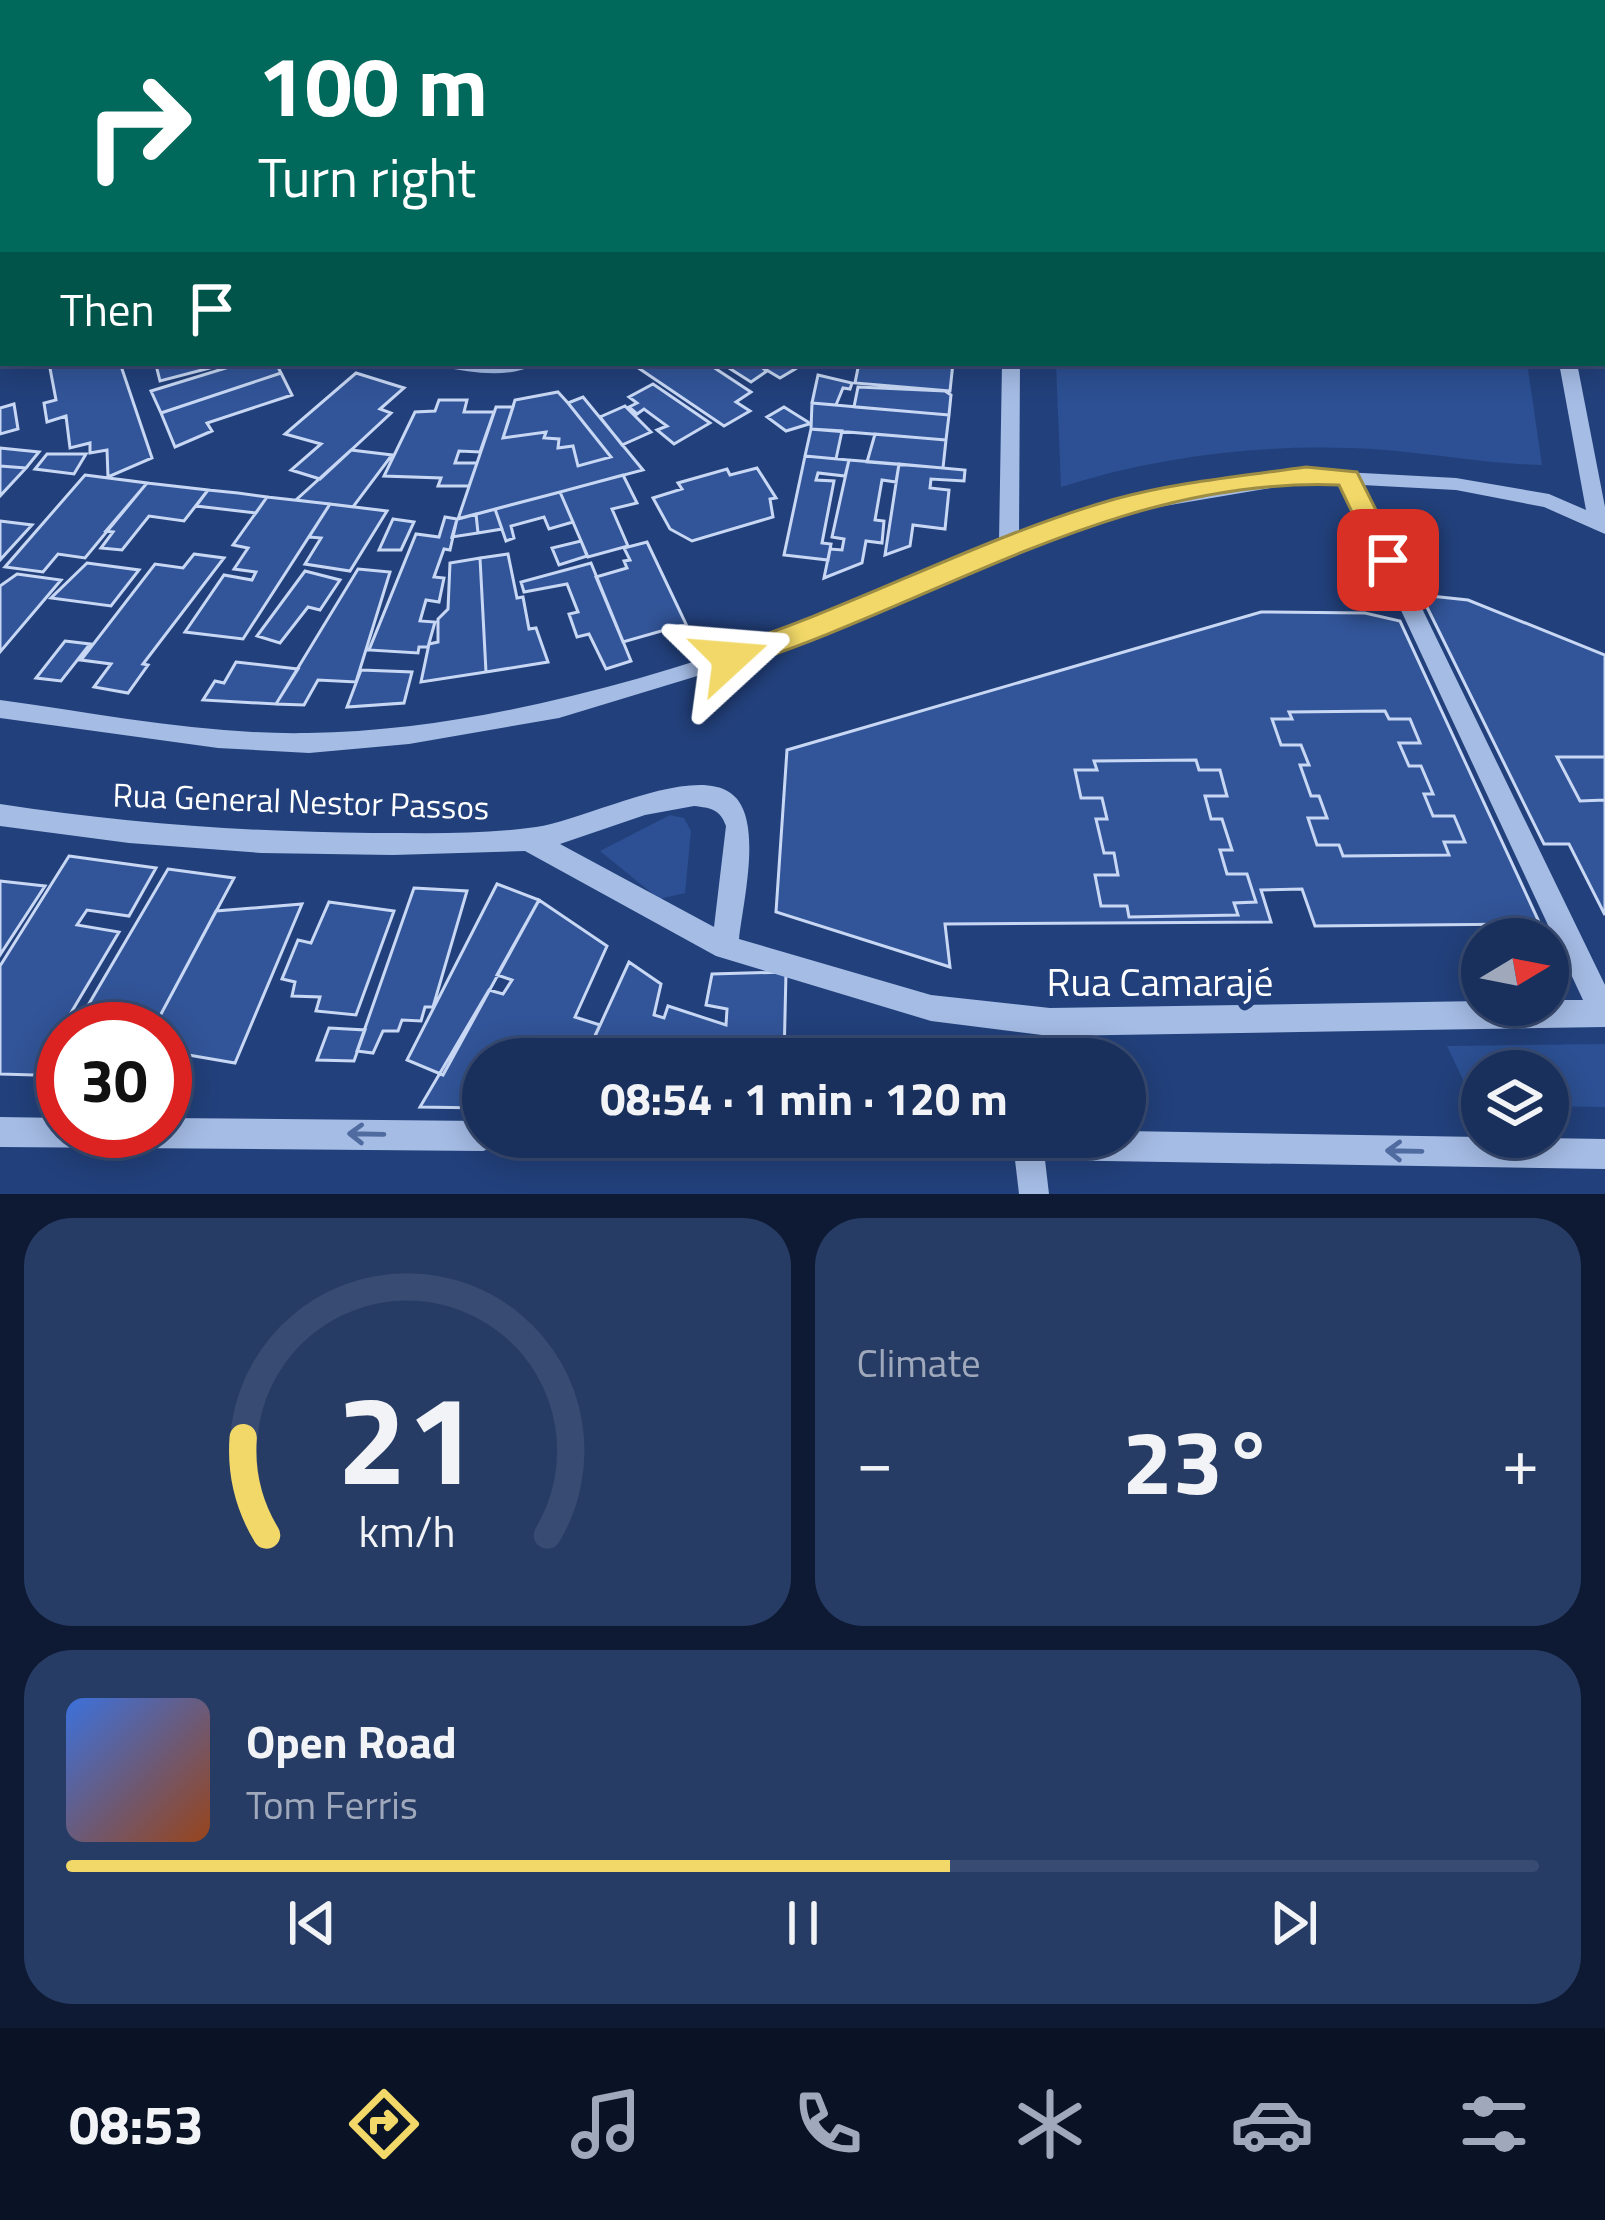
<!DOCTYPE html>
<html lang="en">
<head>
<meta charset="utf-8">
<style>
  :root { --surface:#1a305c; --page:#273c65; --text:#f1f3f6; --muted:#9fa9bb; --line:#384b72; --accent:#f1d868 }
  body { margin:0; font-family:"Titillium Web",sans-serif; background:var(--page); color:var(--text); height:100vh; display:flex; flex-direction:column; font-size:45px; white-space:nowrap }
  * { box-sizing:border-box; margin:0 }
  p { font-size:39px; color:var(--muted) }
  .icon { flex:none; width:66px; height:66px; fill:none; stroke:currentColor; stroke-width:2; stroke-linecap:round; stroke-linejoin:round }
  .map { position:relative; height:1194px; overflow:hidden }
  .side { display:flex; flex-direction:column; gap:24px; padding:24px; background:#0e1a33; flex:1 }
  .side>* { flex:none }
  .guide { position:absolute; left:0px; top:0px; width:1605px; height:366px; box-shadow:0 6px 30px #0003,0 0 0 3px var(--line); background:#00695c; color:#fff; overflow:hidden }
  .needle { width:78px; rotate:80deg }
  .controls { position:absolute; left:1461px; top:918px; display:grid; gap:24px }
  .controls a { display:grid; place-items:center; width:108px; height:108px; border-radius:50%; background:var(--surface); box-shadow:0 6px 30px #0003,0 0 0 3px var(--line); font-size:60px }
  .speed { position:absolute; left:36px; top:1002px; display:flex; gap:24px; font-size:60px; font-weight:700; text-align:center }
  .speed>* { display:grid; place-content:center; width:156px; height:156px; border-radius:50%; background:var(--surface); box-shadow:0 6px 30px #0003,0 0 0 3px var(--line); line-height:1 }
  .speed .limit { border:18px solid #d22; background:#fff; color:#111 }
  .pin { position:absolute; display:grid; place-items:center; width:102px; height:102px; color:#fff; margin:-51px; border-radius:24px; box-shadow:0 6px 18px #0006 }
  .me { position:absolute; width:132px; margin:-66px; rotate:71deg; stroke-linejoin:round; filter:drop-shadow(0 0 9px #0008) }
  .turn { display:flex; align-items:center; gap:42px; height:252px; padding:0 60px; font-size:54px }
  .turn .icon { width:156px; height:156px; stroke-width:2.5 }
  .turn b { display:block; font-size:84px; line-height:102px }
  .then { display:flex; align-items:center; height:114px; padding:0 60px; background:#0003; gap:24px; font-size:45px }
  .big { font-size:90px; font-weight:700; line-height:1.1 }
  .side .tile { flex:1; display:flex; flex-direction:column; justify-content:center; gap:18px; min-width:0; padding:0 42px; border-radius:48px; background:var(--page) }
  .side .dial { align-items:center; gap:0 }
  .dial svg { height:312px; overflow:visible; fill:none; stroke:var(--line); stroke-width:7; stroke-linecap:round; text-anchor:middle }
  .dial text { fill:var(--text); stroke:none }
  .song { display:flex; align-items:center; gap:36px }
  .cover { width:144px; height:144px; border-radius:18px; background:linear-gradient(135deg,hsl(220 70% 55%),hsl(20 70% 35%)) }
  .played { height:12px; border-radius:6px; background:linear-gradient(90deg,var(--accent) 60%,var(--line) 60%) }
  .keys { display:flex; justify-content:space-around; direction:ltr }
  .heat { display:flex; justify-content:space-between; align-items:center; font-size:66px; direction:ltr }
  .side .tiles { flex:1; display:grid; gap:24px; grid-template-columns:1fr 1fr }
  .tile:last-child { grid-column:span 2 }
  .trip { position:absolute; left:462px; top:1038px; width:684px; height:120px; border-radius:60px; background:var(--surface); box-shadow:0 6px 30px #0003,0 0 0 3px var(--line); font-weight:700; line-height:120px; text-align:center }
  .dock { display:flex; height:192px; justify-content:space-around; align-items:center; background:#0a1325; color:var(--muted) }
  .dock .icon { width:84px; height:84px }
  .dock .on { color:var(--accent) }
  .dock b { font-size:54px; color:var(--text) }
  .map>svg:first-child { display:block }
</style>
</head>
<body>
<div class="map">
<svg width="1605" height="1194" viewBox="0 0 1605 1194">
  <rect width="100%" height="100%" fill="#22407b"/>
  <!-- green -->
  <path fill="#2c5093" d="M1056,363h471l15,102c-52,-1 -106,-11 -158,-15 -107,-8 -221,4 -323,37z
    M670,815l14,3 7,13 -6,62 -26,6 -59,-48z
    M1605,1044v63l-57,-1v-35h-66v34h-7l-28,-59z"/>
  <!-- building -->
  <path fill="#325599" stroke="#c8d8f4" stroke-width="3" d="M49,363h71l32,95 -44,19 -1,-27 -17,3v-10l-20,5 -4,-32 -19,6 -3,-19 12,-3z
    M162,363h67l-69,18 -4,-16z
    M242,363h34l5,10 -120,40 -10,-22z
    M631,363h76l44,29 -15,10 14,9 -26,15z
    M721,363h34l12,8 -16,11z
    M755,363h32l8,6 -15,9z
    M859,363h94l-3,28 -95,-8z
    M281,373l11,22 -85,28 5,8 -37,16 -14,-34z
    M356,373l48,15 -24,21 11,4 -71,66 -29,-9 30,-26 -36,-10z
    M818,375l34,8 -2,6 -7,-1 -7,17 -24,-2z
    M653,384l57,39 -36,21 -17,-14 10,-4 -23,-17 -7,5 -8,-7 8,-4 -8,-6z
    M858,387l87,4 6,4 -2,20 -95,-8z
    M558,392l10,11 43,54 -33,9 -5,-20 -15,2 1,-9 -15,-1 2,-6 -43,6 12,-38z
    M583,397l60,73 -185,49 38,-112h17l-10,31 43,-6 -2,6 15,1 -1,9 15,-2 5,20 33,-9 -43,-54z
    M439,400h28l-3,12h30l-14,40 -21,-1 -4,12h22l-8,23h-31l3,-8 -57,-2 31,-64 20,-1z
    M812,403l137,12 -3,25 -135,-11z
    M14,404l4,25 -18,5v-26z
    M625,406l26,26 -29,13 -22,-28z
    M784,407l24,15 1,2 -23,7 -19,-14z
    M811,429l31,2 -6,28 -31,-3z
    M875,434l71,6 -3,28 -76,-6z
    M0,448l39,4 -13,16 -26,-2z
    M351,450l41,5 -39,52 -57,-7z
    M47,454h39l-12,20 -39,-5z
    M805,456l44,4 -4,16 -27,-3 -2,7 18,1 -12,62 9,1 -3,16 -44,-5z
    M849,460l50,4 -3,18 -14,-2 -7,40 9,1 -2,22 -16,-2 -4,22 -38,15 6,-29 12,1 2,-11 -12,-2z
    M899,464l66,6 -1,11 -33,-2 -1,9 19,2 -4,39 -32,-4 -3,21 -25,9z
    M0,466l26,2 -26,28z
    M757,468l19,30 -6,1 3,18 -81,24 -22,-12 -17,-31 29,-9 -4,-6 49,-14 3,6z
    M85,475l62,8 -62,75 -27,-4 -15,18 -38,-5z
    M623,475l14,28 -25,6 16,37 -40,11 -28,-65z
    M147,483l61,7 -24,31 -35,-5 -27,34 -21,-2 12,-16 -7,-1z
    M208,490l30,3 29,4 -11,16 -60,-7z
    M560,492l13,30 -24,7 -5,-12 -33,9 3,12 -8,3 -11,-32z
    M267,497l63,7 -87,135 -58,-7 39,-57 28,5 4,-8 -22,-3 14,-21 -15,-3z
    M330,504l57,7 -37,60 -45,-7 16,-26 -12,-1z
    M495,509l7,20 -24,4 -2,-19z
    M476,514l2,19 -26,4 5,-18z
    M445,517l12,2 -7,31 -6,-1 -10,28 10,1 -5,24 -13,-2 -6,21 15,1 -7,25h-9l-1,6 -49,-3 47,-116 23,3z
    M393,519l21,3 -13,28h-22z
    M0,521l32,4 -32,35z
    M581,541l6,15 -28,9 -7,-17z
    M647,542l39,82 -63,18 -27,-65 31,-9 -3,-7 6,-1 -6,-12z
    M194,554l30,4 -81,106 5,1 -20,28 -34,-6 17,-23 -30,-4 74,-96 28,4z
    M508,554l9,44 6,-1 6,32 7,-1 12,34 -62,10 -6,-114z
    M480,558l6,114 -65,10 8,-38 9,-2v-23l10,-10 2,-46z
    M87,563l52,7 -28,36 -60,-8z
    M591,563l40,98 -25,8 -17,-35 -12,3 -8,-23 9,-2 -11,-28 -43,8 -3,-10z
    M358,569l32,3 -34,110 -38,-2 -14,25 -28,-1z
    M305,571l35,9 -20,30 -12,-3 -28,36 -23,-7z
    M17,574l44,6 -61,72v-66z
    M1421,595l47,5 137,55v260l-36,-71h-25z
    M1261,612l104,1 35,8 140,303 -225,2 -13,-37 -41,1 10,32 -326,2 5,43 -174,-55 11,-162z
    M65,641l25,3 -29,37 -25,-3z
    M236,662l62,7 -22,35 -73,-4 12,-19 9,2z
    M361,670l51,2 -8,31 -57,4z
    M1385,711l4,8h21l10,24h-21l10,23h12l12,28h-9l9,22h21l11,26h-21l5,13 -106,1 -4,-11h-22l-9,-27h19l-8,-22h-8l-11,-31h9l-8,-20h-20l-9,-26h20l-3,-7z
    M1557,757h48v43l-25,1z
    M1196,760l3,10h21l7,26h-22l6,23h11l10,31h-12l7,24h20l9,28 -22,1 4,12 -109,2 -2,-11h-26l-6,-31h23l-4,-22h-10l-8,-34h11l-5,-21h-21l-6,-28h22l-3,-9z
    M69,856l87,12 -27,48 -42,-6 -10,15 42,7 -85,143 -34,-1v-108z
    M168,869l66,9 -81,151h-70v-15z
    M0,881l45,5 -45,69z
    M497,884l42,16 -96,175 -36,-15z
    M414,888l53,3 -34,116h-8l-4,14 -19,-1 -4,11h-15l-10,22 -16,-2z
    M539,900l68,46 -32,71 25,8 -16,34h-101v49l-63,-1 69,-117 14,4 9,-14 -15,-5z
    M329,902l65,9 -38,104 -40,-4 4,-14 -28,-1 3,-14 -13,-3 16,-39 13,3z
    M302,904l-67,159 -70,-12v-22h-12l63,-118z
    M629,962l32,22 -7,31 10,3 4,-12 58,19 1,-16 -21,-4 6,-31 74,-2 -2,87 -199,-1z
    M329,1028l36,2 -11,31 -37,-1z"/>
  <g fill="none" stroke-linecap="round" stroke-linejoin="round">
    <!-- minor -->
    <path fill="#a5bce5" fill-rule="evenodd" d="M668,0h12l-1,3h-12z
      M1014,0h12v3h-12z
      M1602,42l3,1v8l-3,-1z
      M3,51v9l-3,1v-9z
      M1602,154h3v8h-3z
      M1602,298h3v10h-3z
      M3,301v10l-3,1v-10z
      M440,363h98c-27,16 -65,10 -95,4z
      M1002,363h18l-1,172 101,-35 186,-30 150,8 93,16 37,16 -27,-147h18l28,144v27l-61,-27 -88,-17 -94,-5 243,500v42l-555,9 -119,-15 -215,-65 -191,-105 -132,4 -132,-2 -132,-10 -129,-17v-22c124,19 247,28 372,29 54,0 110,2 164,-6 47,-6 152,-61 193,-35 36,22 14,109 10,147l192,56 119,13 432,-7v4h66v-5h35l-241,-516 -36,-2 -183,31 -161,57 -182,81 -221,67 -150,26 -100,9 -91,-5 -218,-30v-18c102,14 205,35 308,33 151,-2 313,-45 455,-94 80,-27 155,-69 236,-97zM694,806c17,2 26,3 32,20l-12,101 -154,-83 85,-29z
      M0,1117l63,1v13h102v-13l318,3v16h15l-4,10 -11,4 -483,-4z
      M1125,1131l480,8v30l-560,-9 4,34h-30l-4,-34 -498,-8 -11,-4 -4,-11h623z"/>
  </g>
  <!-- one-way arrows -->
  <defs><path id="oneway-shaft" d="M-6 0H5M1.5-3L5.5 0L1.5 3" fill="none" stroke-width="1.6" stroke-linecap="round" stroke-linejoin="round" transform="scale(3)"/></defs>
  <g stroke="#506ba0">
    <use href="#oneway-shaft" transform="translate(366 1134) rotate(-179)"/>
    <use href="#oneway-shaft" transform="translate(1404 1151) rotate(-179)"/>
  </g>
  <!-- route -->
  <path fill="#f1d868" stroke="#9d8c44" stroke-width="3" d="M1306,467l51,5 44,88 -4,6h-19l-39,-81c-223,-9 -407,122 -609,184l-15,-11 4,-8c135,-42 259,-112 396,-151 61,-17 128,-23 191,-32z"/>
  <g text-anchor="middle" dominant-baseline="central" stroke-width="12" stroke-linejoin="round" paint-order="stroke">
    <!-- street labels -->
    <g font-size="33" fill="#fff" stroke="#22407b">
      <text transform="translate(301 801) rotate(2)">Rua General Nestor Passos</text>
    </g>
    <!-- near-street labels -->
    <g font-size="39" fill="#fff" stroke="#22407b">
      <text x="1160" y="981">Rua Camarajé</text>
    </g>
  </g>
</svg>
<div class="controls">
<a><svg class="needle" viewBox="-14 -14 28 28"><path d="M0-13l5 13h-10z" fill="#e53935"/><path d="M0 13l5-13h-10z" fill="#9fa9bb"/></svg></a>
<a><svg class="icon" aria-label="layers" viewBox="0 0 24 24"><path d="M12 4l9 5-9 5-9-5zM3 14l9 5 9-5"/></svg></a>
</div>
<div class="speed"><div class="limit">30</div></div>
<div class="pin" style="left:1388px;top:560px;background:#d93025"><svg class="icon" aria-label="arrive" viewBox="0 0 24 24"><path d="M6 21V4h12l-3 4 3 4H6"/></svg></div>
<svg class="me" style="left:730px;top:658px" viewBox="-20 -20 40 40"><path d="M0-17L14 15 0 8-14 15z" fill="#f1d868" stroke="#fff" stroke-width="4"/></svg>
<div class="trip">08:54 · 1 min · 120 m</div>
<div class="guide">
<div class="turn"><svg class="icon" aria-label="right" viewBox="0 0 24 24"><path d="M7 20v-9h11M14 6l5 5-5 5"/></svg><div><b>100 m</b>Turn right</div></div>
<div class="then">Then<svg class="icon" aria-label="arrive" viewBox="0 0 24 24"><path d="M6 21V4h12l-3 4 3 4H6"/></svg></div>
</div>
</div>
<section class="side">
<div class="tiles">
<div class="tile dial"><svg viewBox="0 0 100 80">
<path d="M14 69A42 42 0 1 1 86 69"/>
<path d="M14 69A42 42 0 0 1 8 44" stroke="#f1d868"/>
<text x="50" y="56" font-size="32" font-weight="700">21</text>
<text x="50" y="72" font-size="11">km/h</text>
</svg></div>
<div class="tile"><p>Climate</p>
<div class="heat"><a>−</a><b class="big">23°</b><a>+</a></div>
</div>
<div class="tile">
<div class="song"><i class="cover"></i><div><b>Open Road</b><p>Tom Ferris</p></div></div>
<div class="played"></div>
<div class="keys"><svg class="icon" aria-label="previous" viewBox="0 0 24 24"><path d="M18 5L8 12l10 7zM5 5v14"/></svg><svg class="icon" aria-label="pause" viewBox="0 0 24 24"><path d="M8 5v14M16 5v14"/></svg><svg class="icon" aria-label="next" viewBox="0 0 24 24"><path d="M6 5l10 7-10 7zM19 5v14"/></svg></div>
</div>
</div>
</section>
<nav class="dock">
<b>08:53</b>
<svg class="icon on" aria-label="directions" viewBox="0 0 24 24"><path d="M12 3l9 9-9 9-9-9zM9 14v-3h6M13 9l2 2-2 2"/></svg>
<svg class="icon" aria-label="music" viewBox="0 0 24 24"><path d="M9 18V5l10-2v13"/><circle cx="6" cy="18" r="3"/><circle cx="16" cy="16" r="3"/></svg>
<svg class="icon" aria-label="phone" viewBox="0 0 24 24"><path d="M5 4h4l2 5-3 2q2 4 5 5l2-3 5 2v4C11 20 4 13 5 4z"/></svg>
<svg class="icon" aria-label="climate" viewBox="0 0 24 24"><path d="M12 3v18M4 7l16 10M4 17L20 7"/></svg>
<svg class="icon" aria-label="car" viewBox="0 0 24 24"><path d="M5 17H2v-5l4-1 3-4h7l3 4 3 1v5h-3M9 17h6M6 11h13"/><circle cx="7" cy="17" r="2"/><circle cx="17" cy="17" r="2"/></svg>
<svg class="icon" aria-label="filters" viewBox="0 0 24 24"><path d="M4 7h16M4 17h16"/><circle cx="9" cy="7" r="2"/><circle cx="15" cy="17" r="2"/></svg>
</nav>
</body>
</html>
